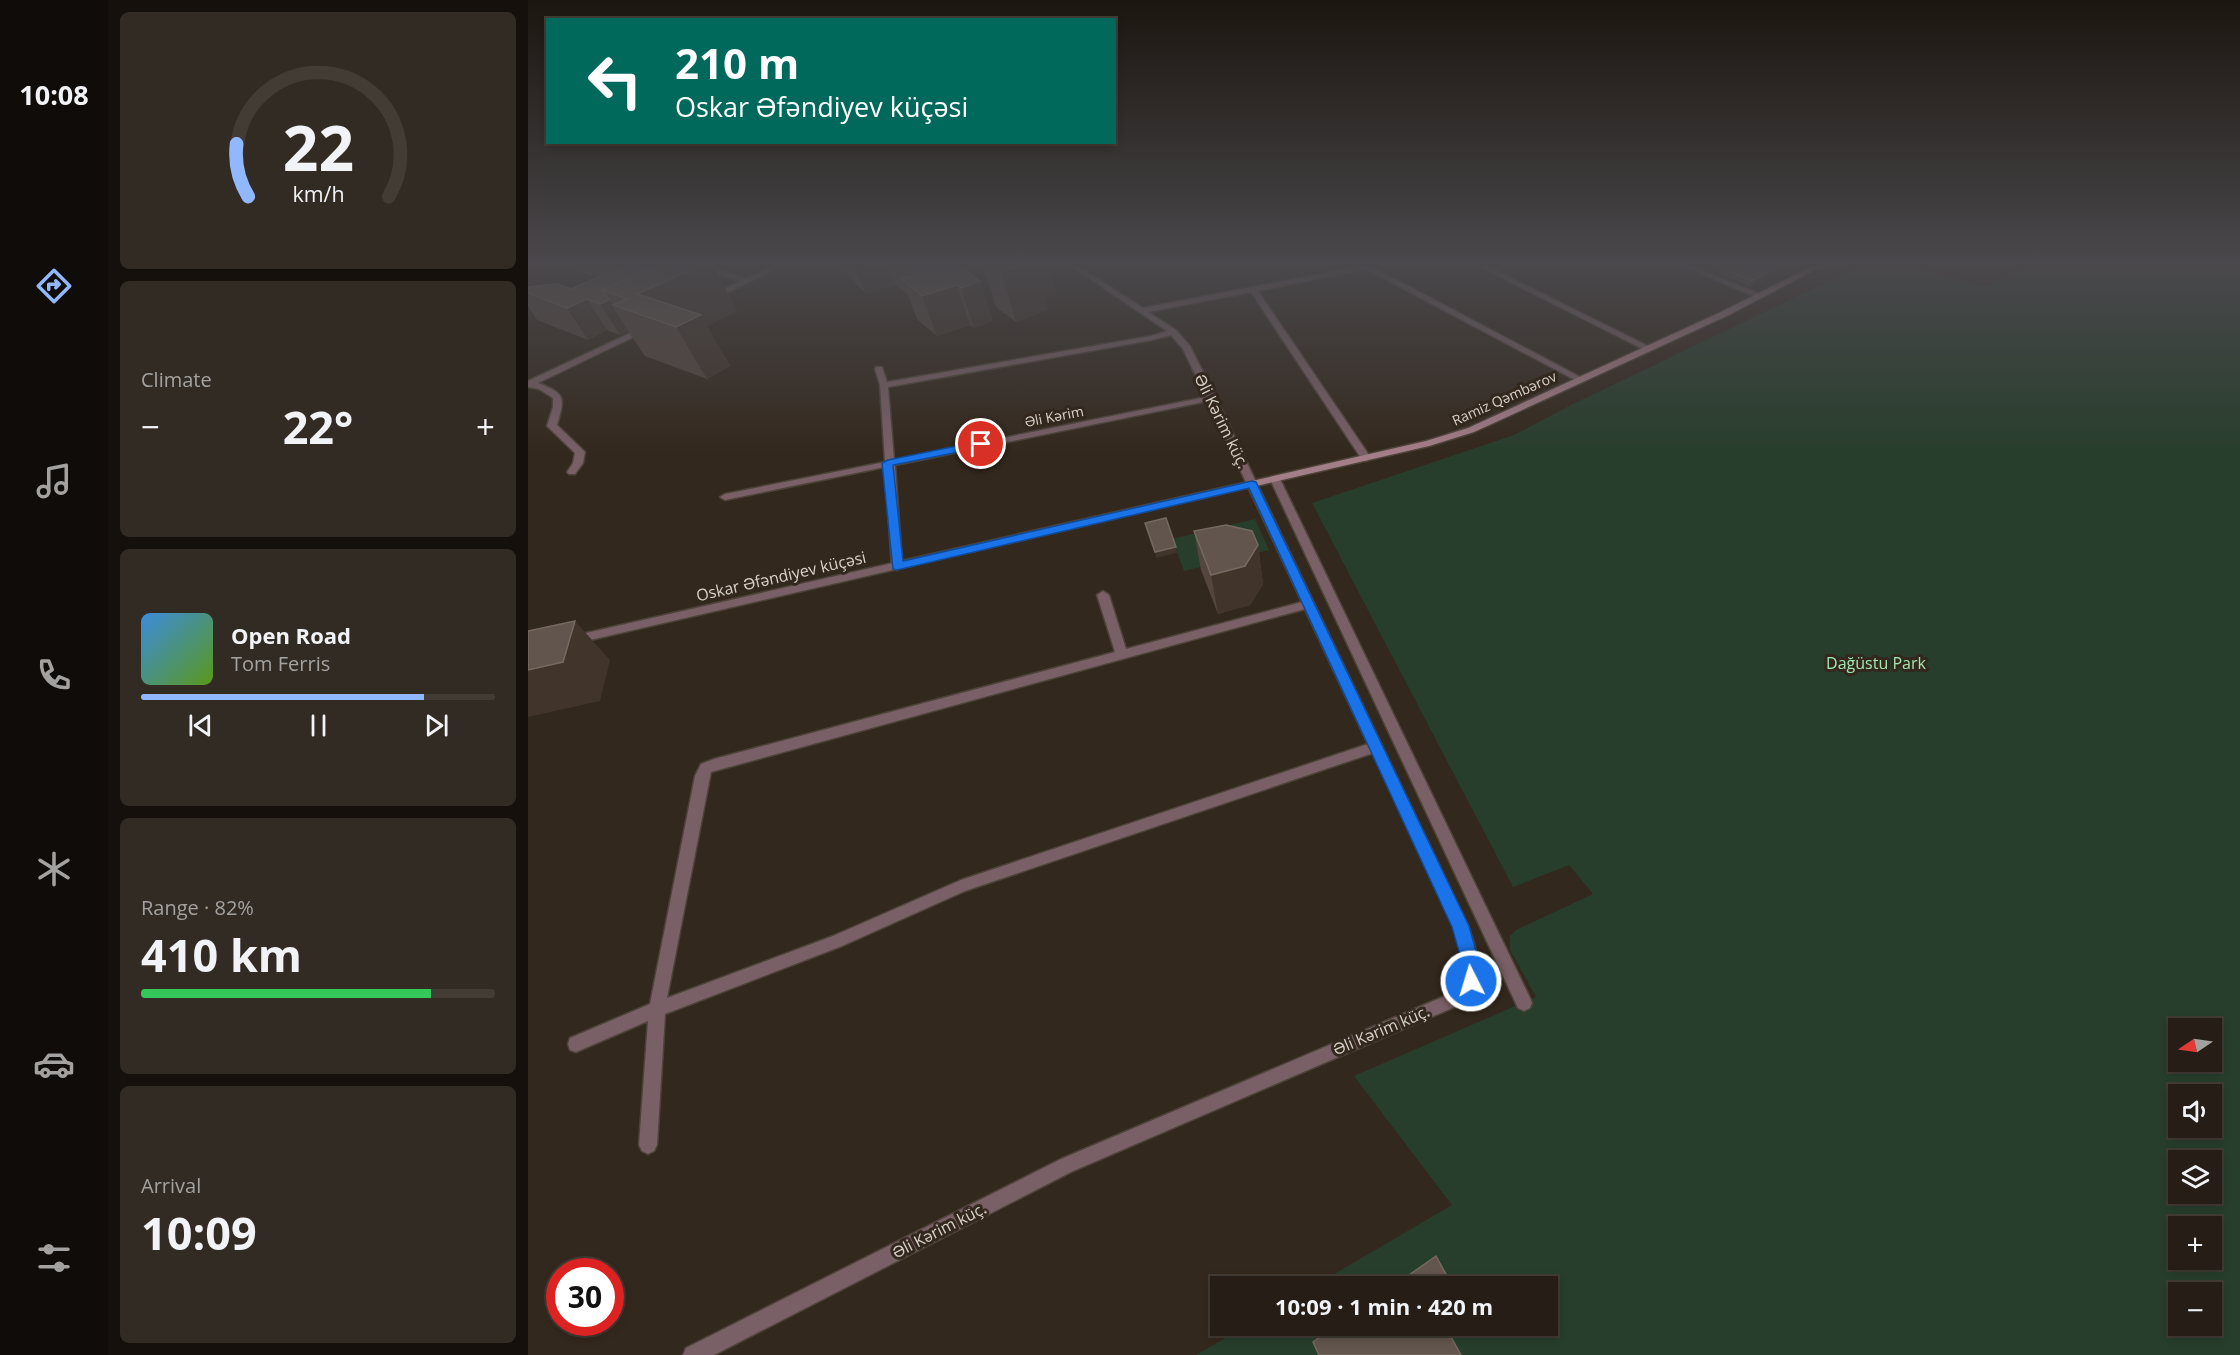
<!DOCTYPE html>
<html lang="en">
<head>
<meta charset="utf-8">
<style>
  :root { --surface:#261e16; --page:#322b23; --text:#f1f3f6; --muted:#a4a2a1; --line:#423c35; --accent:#91b8fd }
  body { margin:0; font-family:"Open Sans",sans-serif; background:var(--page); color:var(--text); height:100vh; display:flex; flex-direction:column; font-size:22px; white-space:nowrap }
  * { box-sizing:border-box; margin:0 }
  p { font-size:20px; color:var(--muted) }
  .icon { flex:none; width:33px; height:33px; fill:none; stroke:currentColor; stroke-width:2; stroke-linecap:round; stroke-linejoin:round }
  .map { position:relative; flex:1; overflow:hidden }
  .side { display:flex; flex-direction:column; gap:12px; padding:12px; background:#15100c; width:420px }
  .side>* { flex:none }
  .top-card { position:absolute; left:18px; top:18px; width:570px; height:126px; border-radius:0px; box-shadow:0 3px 9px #0003,0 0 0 2px var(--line); background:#00695c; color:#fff; overflow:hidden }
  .needle { width:39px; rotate:257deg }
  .buttons { position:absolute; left:1640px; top:1018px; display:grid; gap:12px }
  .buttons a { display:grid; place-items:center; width:54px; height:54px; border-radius:0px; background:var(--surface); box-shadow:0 3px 9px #0003,0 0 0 2px var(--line); font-size:30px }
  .speed { position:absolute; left:18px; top:1258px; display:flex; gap:12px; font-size:30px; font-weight:700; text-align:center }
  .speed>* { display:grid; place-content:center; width:78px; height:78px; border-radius:50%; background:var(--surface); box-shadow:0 3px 9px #0003,0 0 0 2px var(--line); line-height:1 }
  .speed .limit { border:9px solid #d22; background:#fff; color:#111 }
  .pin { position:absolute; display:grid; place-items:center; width:51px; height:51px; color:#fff; margin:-26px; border:3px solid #fff; border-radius:50%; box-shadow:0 2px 6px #0007 }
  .me { position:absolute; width:66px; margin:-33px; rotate:355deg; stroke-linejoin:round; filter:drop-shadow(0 0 4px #0008) }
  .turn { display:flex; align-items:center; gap:21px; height:126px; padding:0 30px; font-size:27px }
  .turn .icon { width:78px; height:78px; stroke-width:2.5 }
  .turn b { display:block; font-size:42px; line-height:51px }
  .big { font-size:45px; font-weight:700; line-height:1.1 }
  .side .widget { flex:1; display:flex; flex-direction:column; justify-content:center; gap:9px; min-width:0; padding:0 21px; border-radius:9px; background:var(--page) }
  .side .dial { align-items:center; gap:0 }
  .dial svg { height:156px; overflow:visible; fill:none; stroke:var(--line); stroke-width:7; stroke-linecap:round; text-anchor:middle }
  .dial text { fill:var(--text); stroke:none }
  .song { display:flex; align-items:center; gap:18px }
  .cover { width:72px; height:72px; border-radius:9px; background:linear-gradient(135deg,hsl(210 70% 55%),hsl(90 70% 35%)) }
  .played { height:6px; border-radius:3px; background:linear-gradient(90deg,var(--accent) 80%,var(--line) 80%) }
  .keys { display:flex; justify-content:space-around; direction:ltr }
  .heat { display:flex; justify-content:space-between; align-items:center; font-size:33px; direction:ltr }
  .charge { height:9px; border-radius:4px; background:linear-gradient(90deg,#34c759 82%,var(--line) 0) }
  .trip { position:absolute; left:682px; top:1276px; width:348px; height:60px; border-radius:0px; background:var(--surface); box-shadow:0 3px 9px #0003,0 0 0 2px var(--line); font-weight:700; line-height:60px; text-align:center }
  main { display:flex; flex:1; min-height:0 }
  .menu { display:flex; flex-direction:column; width:108px; justify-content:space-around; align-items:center; background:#0f0c09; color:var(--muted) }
  .menu .icon { width:42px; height:42px }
  .menu .selected { color:var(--accent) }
  .menu b { font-size:27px; color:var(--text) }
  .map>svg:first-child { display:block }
</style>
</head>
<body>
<main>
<nav class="menu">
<b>10:08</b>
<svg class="icon selected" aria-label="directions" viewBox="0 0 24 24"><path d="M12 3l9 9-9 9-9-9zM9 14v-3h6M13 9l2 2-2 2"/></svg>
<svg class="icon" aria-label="music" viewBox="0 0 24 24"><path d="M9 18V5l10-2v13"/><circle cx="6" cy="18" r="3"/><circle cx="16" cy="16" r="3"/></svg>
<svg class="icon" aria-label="phone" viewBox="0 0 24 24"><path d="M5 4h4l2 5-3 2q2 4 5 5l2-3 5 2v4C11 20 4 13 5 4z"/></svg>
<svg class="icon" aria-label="climate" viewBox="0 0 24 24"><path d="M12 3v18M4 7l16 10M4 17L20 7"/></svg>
<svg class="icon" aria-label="car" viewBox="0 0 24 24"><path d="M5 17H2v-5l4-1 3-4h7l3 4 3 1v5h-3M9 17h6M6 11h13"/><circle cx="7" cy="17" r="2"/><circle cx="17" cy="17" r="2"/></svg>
<svg class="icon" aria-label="filters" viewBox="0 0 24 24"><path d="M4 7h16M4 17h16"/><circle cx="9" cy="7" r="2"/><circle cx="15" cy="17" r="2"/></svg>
</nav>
<section class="side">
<div class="widget dial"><svg viewBox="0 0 100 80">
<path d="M14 69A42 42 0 1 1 86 69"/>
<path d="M14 69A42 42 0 0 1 8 42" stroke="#91b8fd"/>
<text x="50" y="56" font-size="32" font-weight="700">22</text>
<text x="50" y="72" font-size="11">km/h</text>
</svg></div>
<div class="widget"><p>Climate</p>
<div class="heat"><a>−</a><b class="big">22°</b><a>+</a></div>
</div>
<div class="widget">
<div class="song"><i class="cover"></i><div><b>Open Road</b><p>Tom Ferris</p></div></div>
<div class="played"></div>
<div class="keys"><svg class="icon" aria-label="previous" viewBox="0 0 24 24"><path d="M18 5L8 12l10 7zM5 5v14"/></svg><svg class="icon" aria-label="pause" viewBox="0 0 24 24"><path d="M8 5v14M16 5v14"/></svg><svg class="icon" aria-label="next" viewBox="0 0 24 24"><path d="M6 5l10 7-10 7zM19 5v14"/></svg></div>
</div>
<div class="widget"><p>Range · 82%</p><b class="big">410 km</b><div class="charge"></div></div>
<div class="widget"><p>Arrival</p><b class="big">10:09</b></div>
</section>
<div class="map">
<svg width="1712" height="1355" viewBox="0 0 1712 1355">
  <rect width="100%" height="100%" fill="#33281d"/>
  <!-- green -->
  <path fill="#273e2c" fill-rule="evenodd" d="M1333,266h52l71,21 42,-21h214v1089h-1044l50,-29h302v-39h-236l140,-82 -98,-129 182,-79 -26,-47v-14l6,-6 77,-36 -24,-29 -56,22 -201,-384 202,-68 57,-30zM1650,1029h33v33h-33zM1650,1095h33v33h-33zM1650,1161h33v33h-33zM1650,1227h33v33h-33zM1650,1293h33v33h-33z
    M727,519l14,31 -85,21 -12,-32z"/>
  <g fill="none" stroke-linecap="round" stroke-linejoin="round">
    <!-- minor casing -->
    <g stroke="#4d4339" stroke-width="3">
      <path id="minor" d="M168,266h9l42,12 26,-12h9l-68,33 -4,-2 1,-2 30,-14 -45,-13z
        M543,266h7l65,42 219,-42h12v2l210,111 -7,2 -211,-112 -108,22 113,167 -5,3 -5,-3 -110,-166 -103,20 28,18 14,16 26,52 252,528c10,29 23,63 -11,80l-384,165 -359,184h-31l3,-7 375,-189 384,-163 12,-7 6,-9v-19l-4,-19 -5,-15 -81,-174 -408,138 -123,55 -177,68 -8,131 -3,6 -6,3 -6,-3 -3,-6 9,-124 -72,31 -6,-2 -2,-6 2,-6 80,-34 45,-228 6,-12 13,-5 401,-107 -18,-57 6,-4 6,4 17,54 176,-47 -94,-201 -313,64 7,101 -5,4 -5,-4 -7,-99 -160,33 -5,-3 5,-3 160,-32 -5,-77 -5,-16 1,-2h6l5,15 264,-46 16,-5zM643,335l12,14 23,48 -312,63 -6,-73 264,-47zM777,609l63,135 -407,136 -128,56 -166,62 44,-226z
        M950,266h9l165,82 -7,2z
        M1155,266h9l73,30 -7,2z
        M115,327l7,2 -112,54c28,11 27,14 19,42l28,27 -2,11 -8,11h-6l-2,-2 6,-9 2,-10 -28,-27 6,-19v-9l-14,-9 -11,-2v-6z
        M747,476l5,3 250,519 2,5 -2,5 -6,3 -6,-3 -248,-529z"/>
    </g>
    <!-- tertiary casing -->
    <g stroke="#4d4339" stroke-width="3">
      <path id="tertiary" d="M724,481l5,3 -2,2 -682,158 -6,-4 6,-4z"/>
    </g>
    <!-- secondary casing -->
    <g stroke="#4d4339" stroke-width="3">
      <path id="secondary" d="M1285,266h9l-93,49 -255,117 -45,14 -177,41 -5,-3 5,-3 174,-40 42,-13 255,-117z"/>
    </g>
    <!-- minor -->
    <use href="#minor" fill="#786066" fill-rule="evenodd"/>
    <!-- tertiary -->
    <use href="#tertiary" fill="#786066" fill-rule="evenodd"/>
    <!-- secondary -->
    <use href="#secondary" fill="#a47e87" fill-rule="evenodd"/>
  </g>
  <!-- wall -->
  <path fill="#54463e" d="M34,266h151l24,45 -30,15 23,40 -23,13 -62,-23 -17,-25 -8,4 -13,-5 -19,10 -51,-20 -9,-14v-19l43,2 26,-12z
    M311,266h122l19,15 13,40 -19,7 -4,-3 -33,11 -20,-17 -9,-24 -12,-10 -30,9z
    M455,266h65l8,28 -11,4 3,12 -32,12 -20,-15z
    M1194,266h62l-1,4 -33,17 -32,-14 1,-6z
    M666,531l64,14 5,39 -13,21 -32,9 -17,-44z"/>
  <!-- shaded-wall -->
  <path fill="#41342a" d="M173,266h12l24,45 -30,15 23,40 -23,13 -31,-52 -49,-28z
    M326,266h35l7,19 -30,9z
    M491,266h29l8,28 -11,4 3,12 -32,12 -15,-50z
    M1253,266h3l-1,4 -33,17 2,-6z
    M452,281l13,40 -19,7 -13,-40z
    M429,285l13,40 -33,11 -15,-40z
    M59,299l20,31 -19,10 -21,-32z
    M81,300l19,31 -8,4 -20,-31z
    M730,545l5,39 -13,21 -32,9 -7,-39z
    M648,547l1,6 -21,5 -1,-6z
    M47,621l35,39 -10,41 -72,16v-47z"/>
  <!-- building -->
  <path fill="#62554d" stroke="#756960" stroke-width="1.5" d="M96,266h34l-56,24 7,10 -9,4 -13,-5 -20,9 -39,-15v-6l29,-3 14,5z
    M130,266h43l-64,28 64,21 -25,12 -63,-22 14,-6 -25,-9z
    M376,266h57l19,15 -19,7 -4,-3 -35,11 -20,-17 13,-4z
    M464,266h27l-18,6z
    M1194,266h59l-29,15 -33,-14z
    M638,518l10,29 -21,5 -10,-29z
    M698,525l26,6 6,14 -13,21 -34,9 -17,-44z
    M47,621l-12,41 -35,8v-39z
    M908,1256l17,31h-61z
    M808,1326h109l16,29h-142l-6,-13z"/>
  <!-- sky -->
  <linearGradient id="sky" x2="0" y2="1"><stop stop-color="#1c1610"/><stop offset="0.58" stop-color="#4a484c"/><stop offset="1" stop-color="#4a484c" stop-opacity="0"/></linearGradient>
  <rect width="1712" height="455" fill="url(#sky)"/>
  <!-- route -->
  <path fill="#1a73e8" stroke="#114b97" stroke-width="1.5" d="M453,441l3,1v5l-91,18 10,96 349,-80 4,1 213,444 11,39 -3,22 -6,3 -6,-3 -3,-6 1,-16 -11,-38 -203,-439 -352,82 -4,-1 -11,-106 6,-3z"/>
  <g text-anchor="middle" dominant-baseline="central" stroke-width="6" stroke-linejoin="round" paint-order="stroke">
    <!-- far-street labels -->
    <g font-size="14" fill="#d8d1ca" stroke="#33281d">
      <text transform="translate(976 398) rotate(-24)">Ramiz Qəmbərov</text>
      <text transform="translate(526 416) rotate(-11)">Əli Kərim</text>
    </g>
    <!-- street labels -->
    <g font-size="16" fill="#d8d1ca" stroke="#33281d">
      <text transform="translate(694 421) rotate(64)">Əli Kərim küç.</text>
      <text transform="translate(253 576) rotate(-13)">Oskar Əfəndiyev küçəsi</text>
      <text transform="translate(853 1030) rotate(-23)">Əli Kərim küç.</text>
      <text transform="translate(411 1230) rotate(-27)">Əli Kərim küç.</text>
    </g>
    <!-- park labels -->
    <g font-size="16" fill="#a2e6b0" stroke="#33281d">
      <text x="1348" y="663">Dağüstu Park</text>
    </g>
  </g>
</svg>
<div class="buttons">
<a><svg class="needle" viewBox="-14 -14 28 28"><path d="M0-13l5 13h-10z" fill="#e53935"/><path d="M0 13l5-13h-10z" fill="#a4a2a1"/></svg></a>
<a><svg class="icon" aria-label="sound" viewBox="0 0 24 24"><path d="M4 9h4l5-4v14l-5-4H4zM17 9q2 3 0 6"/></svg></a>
<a><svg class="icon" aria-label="layers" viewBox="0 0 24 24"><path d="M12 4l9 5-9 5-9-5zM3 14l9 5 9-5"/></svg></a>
<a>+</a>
<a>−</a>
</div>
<div class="speed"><div class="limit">30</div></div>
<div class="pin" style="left:453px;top:444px;background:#d93025"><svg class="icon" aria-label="arrive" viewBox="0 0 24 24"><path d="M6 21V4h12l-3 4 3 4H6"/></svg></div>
<svg class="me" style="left:943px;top:981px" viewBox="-20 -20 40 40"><circle r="17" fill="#1a73e8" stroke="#fff" stroke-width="3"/><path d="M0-11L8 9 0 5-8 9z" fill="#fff"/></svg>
<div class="trip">10:09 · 1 min · 420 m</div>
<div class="top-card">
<div class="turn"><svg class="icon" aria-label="left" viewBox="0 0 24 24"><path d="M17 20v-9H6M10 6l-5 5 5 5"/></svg><div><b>210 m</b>Oskar Əfəndiyev küçəsi</div></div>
</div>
</div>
</main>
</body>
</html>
